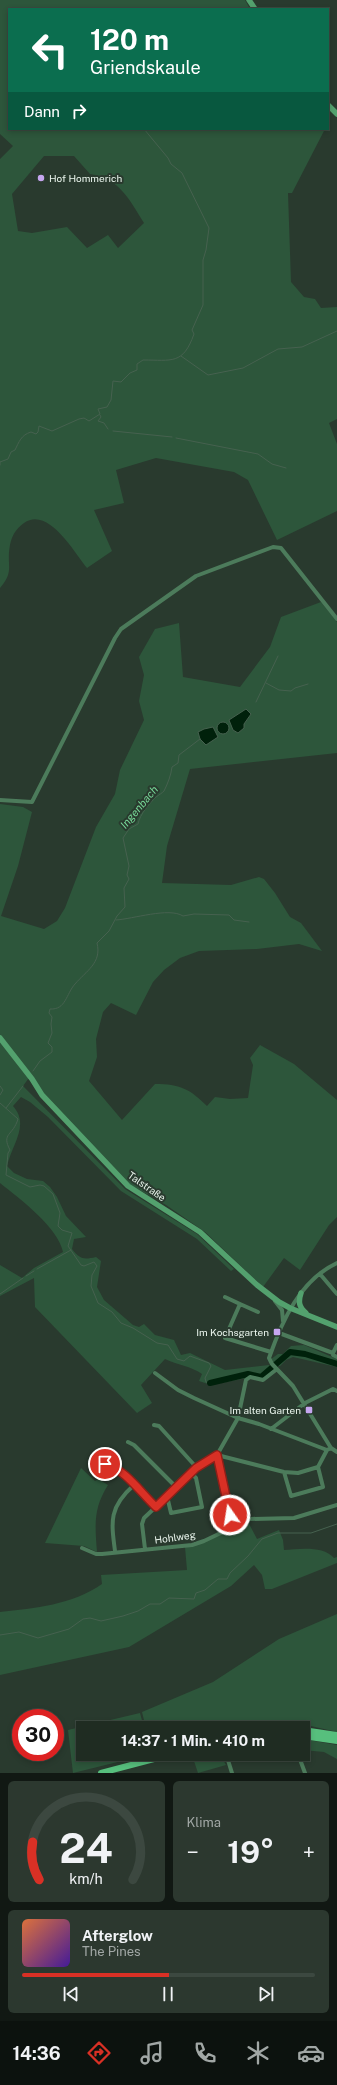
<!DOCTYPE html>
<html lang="de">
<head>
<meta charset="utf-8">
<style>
  :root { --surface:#1f2c22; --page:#2c382f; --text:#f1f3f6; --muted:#a1a7a5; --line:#3c4840; --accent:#d93025 }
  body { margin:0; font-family:"Public Sans",sans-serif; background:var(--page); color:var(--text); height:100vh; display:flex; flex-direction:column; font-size:15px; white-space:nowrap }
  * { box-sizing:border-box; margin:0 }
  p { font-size:13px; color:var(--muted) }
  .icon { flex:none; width:22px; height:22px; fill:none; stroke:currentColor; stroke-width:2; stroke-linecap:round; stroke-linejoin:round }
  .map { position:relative; height:1773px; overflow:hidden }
  .details { display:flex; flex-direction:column; gap:8px; padding:8px; background:#111813; flex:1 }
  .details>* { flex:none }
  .top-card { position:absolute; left:8px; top:8px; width:321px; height:122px; border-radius:0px; box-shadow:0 2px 6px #0003,0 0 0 1px var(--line); background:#0b6e4f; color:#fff; overflow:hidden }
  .speed { position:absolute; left:12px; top:1709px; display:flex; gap:8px; font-size:20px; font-weight:700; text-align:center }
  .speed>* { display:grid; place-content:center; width:52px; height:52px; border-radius:50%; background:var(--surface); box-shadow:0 2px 6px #0003,0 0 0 1px var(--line); line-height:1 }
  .speed .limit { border:6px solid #d22; background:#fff; color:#111 }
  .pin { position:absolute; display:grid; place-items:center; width:34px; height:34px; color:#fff; margin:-17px; border:2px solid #fff; border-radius:50%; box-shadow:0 1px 4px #0007 }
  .me { position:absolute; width:44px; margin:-22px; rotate:347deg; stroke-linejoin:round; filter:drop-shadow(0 0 3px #0008) }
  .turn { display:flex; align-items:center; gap:14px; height:84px; padding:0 16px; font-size:18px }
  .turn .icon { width:52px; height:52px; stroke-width:2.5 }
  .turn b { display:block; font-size:28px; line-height:34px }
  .then { display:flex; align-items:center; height:38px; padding:0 16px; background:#0003; gap:8px; font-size:15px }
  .big { font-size:30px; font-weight:700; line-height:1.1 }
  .details .tile { flex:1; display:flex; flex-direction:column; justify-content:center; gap:6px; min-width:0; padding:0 14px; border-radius:6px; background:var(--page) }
  .details .dial { align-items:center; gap:0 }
  .dial svg { height:104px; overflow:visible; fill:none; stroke:var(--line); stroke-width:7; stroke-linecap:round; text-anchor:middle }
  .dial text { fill:var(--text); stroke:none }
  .song { display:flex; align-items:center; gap:12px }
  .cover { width:48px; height:48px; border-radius:6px; background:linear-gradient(135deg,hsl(20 70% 55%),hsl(260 70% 35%)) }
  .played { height:4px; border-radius:2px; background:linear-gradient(90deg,var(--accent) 50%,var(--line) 50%) }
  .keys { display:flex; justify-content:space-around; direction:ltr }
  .heat { display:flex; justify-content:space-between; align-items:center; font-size:22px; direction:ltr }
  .details .tiles { flex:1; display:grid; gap:8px; grid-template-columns:1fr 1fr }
  .tile:last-child { grid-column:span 2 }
  .trip { position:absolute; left:76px; top:1721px; width:234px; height:40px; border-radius:0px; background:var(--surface); box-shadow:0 2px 6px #0003,0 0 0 1px var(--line); font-weight:700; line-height:40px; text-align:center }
  .menu { display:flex; height:64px; justify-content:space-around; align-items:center; background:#0c120e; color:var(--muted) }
  .menu .icon { width:28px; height:28px }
  .menu .active { color:var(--accent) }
  .menu b { font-size:18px; color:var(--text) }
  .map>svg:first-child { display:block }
</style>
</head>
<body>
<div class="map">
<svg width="337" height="1773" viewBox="0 0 337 1773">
  <rect width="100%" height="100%" fill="#293a2e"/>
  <!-- green -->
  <path fill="#2d563b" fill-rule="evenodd" d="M0,0h245l5,9h-241v120h316l-33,64h-4l3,89 13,15 11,2 6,9 16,-1v112l-8,4 8,21v67l-60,29 -29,-60 -14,-8 -78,-14 -40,12 8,33 -30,7 18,41 -25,17c-13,-16 -39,-62 -63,-45 -8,6 -12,12 -14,22 -4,21 5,26 -10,43v-429l13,-13 -13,-12zM44,156h30l16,18c30,5 39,25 54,49l-26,25 -10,-13 -21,13 -20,-21 -35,6 -14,-2 -6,-37z
    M321,602l16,20v131l-147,16 -23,77 -5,37 69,2 28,-8 5,2 11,14 15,24 11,6 21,28 -23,-7 -42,5 -58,2 -19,7 -16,12 -11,12 -17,33 -25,-12 -8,9 -7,27 1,18 -8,24 33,39 33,-36c25,0 35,5 52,22l8,-9 15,2 18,-1 5,-33 -3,-7 10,-13 34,19 43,36v117l-8,8 -29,45 -16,-12 -21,29 -58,-55 -39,-27 -37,-21 -85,-89 -13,-20 -8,11 102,103 72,45 37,35 -3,2 -34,-32 -76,-48 -73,-74 -18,-15 -9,-5 -8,9c17,19 -1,38 -6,60l7,7 13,6 16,2 7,6 7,10 9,19 20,21 -12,2 -2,10c8,10 11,11 24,8l5,4 -4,26 7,13 29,25 6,2 5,-3 11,11 19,5 7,15 9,-2 35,17 44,-5 4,4 -9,8h-12l-41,8 -12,-4 3,-7c-11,-8 -25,-9 -37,-15l-24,26 11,18 -15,10 -102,-106 -1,-29 -34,18v-31l22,13 12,-10 29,-16c-5,-25 -43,-53 -63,-69v-379l23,3 9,5 -14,54 -17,50 43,13 13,-8 8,-13 31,-81 19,-33 5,-24 24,-50 -5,-19 5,-26 -5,-18 16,-28 24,-6 4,54 57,10 30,-40 11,-30zM246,709l5,5 -7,10v4l-6,5 -5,-3 7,-16z
    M304,1345l33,14v8l-44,-10 -7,3 -6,6h-3l-6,-7 7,-5h5l8,-8z
    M81,1468l14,13 3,-2 10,6c-15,24 -13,40 -11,67l-13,-6 -39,-3z
    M248,1522l9,17 22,-9 4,10 1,10c14,-1 39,-5 50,8l3,-1v6l-65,26h-7l-3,-14 -8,-10 -23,21 -102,61 -129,28v-63c35,-4 72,-7 102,-28l-1,-9 86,-5 -2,-23z
    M337,1614v118l-35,-8 -37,4h-119l-4,-16 71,-30 66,-43z
    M140,1713l4,15h-61v26h67l-77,19 -5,-43z
    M303,1739l34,6v14l-13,-7 -21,-2z
    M215,1754h7l-1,2 5,9 -28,8 -4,-12z"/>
  <!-- water -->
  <path fill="#00210b" stroke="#46614f" d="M246,709l5,5 -7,10v4l-6,5 -5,-3 -4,-10z
    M217 728a6 6 0 1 1 12 0a6 6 0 1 1-12 0Z
    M213,727l5,10 -12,8 -6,-6 -2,-7 6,-3z"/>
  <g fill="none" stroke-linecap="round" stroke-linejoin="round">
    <!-- stream -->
    <path stroke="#46614f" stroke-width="1" d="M181,356l27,19 35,-7 35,-19 24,-2 35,-16
      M100,415l1,2 -3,4 6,2 4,6
      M113,431l59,6
      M176,438l82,16 14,10 14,4
      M0,465v-3l8,-3 3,-7 4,-2c4,-8 6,-15 16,-18l5,2 2,-2 1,-6 13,5 27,-12 5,-1 5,3 11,-7 -2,-5 9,-2 4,-7 2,-19 8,1 9,-9 7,-3v-6l6,-4c29,0 40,5 51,-26l-2,-4 11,-25v-45l3,-10 3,-22 -27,-55 -11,-9 -3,-6 -24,-29
      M266,683l13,7 12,1 4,-3 13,-4
      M256,702l22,-46
      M116,920c17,-1 53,-13 67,-4l11,-2 35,1 5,5 15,2
      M33,1071l7,-10 12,-9v-5l-4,-4 4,-10 -1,-9 1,-7 -3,-4 1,-4c16,1 16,-15 25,-25 11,-13 27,-21 22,-41l12,-12 8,-15 8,-9 -1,-19 5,-9 -2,-4 2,-9 -6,-28 6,-9 9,-5c2,-10 11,-20 18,-27 3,-2 6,-4 8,-6 4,-8 7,-16 8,-24l6,-4 1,-8 21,-16
      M0,1086l3,4 -3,5
      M0,1103l18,16c-5,17 -17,14 -8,31l-2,3 -2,22 24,12 10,-2 4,1 9,8 7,19 -2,13 4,4 10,3 -4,13 13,19 3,1 10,-4 3,4 -5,9 -1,11 7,17 14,9 9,11 12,5 24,15 11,2 9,14 7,2 6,-5 19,7 2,3 -6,12 1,4 4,1
      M6,1108l17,-22
      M37,1269l34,-19
      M26,1276l8,-5
      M0,1294l23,-16
      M0,1635l19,-3 19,6 31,-9 14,-10 7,-1 11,3 22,-5 15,-5 12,-7h10l9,-6 25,1 2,-6 9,-3 13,-11h9l3,-6 18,-17 14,-17 16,-6h33l26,-9"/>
    <!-- river -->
    <path stroke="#00210b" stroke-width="6" d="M210,1383l38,-9 13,3 29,-25 15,2 32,10"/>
    <!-- street -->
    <path stroke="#4c7b5b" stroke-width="4" d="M0,800l32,2 83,-164 6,-9 75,-53 77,-29 8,1 56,71
      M337,1263c-37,17 -55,58 -68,95l3,6 21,22 38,62 6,4
      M320,1274l17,20
      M225,1297l15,7 -15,34 46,14
      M275,1301l7,9 1,11
      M240,1304l18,8
      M279,1333l54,20v2l4,2
      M333,1353l4,-8
      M155,1373l23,17 16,8 44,20 21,6 68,26
      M154,1425l5,1 38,42
      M271,1429l34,-26 28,-14 4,2
      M128,1442l6,3 42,42
      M105,1464c20,5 36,29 51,43
      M284,1472l7,24 32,-9 -5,-20
      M167,1496l4,17 31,-6 -6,-29 -5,-5
      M233,1526l-16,-71 67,17 14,1 20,-6 9,-17 4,-2
      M82,1548l14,6h6l90,-9 12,-4 46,-22 44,-1 43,-13
      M145,1549l-3,-25 2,-6 53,-50 20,-13 21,-37 8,-38 4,-3 13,3 14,-11
      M115,1551c-4,-30 -6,-44 19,-66
      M228,1754l-1,3 5,16
      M298,1754l7,19"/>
    <!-- secondary -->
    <path stroke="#53a16e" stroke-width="5.5" d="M249,0l6,9
      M328,105l9,9
      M0,1038l32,41 10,16 86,91 72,46 57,53 22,17 11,6 47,19
      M301,1293c-3,9 -2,14 5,20"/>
    <!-- primary -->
    <path stroke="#57bf7d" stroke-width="6" d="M303,1730l34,5
      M303,1736l34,5
      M101,1773l72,-19"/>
  </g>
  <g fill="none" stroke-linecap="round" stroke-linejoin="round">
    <!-- route casing -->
    <g stroke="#8d1f18" stroke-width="10">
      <path id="route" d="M105,1464c20,5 36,29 51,43l40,-39 21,-13 13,60"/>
    </g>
    <!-- route -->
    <use href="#route" stroke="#d93025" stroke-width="7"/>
  </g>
  <!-- markers -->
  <g fill="#c6a6f0" stroke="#293a2e" stroke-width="1.5">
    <circle cx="41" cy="178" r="4"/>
    <rect x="273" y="1328" width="8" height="8" rx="2"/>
    <rect x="305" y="1406" width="8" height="8" rx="2"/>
  </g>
  <g text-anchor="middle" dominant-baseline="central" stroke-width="4" stroke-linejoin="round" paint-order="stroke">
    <!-- poi labels -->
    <g font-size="10" fill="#eaf5ed" stroke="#293a2e" text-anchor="end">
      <text x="49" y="178" text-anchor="start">Hof Hommerich</text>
      <text x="269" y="1332">Im Kochsgarten</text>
      <text x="301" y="1410">Im alten Garten</text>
    </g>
    <!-- street labels -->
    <g font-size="10" fill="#eaf5ed" stroke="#293a2e">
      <text transform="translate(147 1186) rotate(35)">Talstraße</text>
      <text transform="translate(175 1537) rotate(-8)">Hohlweg</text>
    </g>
    <!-- water labels -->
    <g font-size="11" font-style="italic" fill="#77d898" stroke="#293a2e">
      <text transform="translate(139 807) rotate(-50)">Ingenbach</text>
    </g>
  </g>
</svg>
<div class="speed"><div class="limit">30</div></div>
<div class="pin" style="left:105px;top:1464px;background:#d93025"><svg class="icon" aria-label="arrive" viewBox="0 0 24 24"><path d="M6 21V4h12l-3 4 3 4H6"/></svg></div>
<svg class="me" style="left:230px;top:1515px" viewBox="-20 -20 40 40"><circle r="17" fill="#d93025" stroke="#fff" stroke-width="3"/><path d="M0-11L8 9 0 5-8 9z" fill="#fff"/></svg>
<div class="trip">14:37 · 1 Min. · 410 m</div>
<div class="top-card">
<div class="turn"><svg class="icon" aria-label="left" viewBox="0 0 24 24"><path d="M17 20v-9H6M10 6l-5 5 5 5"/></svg><div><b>120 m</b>Griendskaule</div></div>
<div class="then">Dann<svg class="icon" aria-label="right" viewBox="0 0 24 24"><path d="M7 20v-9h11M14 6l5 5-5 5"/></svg></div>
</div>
</div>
<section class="details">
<div class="tiles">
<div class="tile dial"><svg viewBox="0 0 100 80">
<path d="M14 69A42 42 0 1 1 86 69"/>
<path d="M14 69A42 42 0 0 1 9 40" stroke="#d93025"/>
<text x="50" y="56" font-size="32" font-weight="700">24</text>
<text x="50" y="72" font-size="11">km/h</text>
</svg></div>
<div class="tile"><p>Klima</p>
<div class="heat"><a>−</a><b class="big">19°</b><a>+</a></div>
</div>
<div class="tile">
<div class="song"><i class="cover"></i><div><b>Afterglow</b><p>The Pines</p></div></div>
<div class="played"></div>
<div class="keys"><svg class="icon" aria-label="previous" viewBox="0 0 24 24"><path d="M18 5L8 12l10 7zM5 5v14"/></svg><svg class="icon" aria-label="pause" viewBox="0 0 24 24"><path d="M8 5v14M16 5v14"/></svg><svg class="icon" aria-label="next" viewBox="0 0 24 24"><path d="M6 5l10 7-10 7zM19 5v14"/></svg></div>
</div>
</div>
</section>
<nav class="menu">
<b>14:36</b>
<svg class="icon active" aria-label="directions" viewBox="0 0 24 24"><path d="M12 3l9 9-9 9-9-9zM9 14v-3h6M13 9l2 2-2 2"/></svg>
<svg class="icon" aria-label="music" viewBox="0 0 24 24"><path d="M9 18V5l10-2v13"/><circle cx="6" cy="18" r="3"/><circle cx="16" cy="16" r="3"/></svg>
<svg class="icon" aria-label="phone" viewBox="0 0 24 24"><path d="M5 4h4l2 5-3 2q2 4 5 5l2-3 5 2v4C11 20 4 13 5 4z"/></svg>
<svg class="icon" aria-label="climate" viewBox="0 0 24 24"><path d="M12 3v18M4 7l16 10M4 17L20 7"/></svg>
<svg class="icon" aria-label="car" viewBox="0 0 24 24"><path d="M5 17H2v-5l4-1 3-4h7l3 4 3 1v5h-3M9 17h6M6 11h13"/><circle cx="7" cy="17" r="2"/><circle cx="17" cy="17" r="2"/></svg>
</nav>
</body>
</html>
